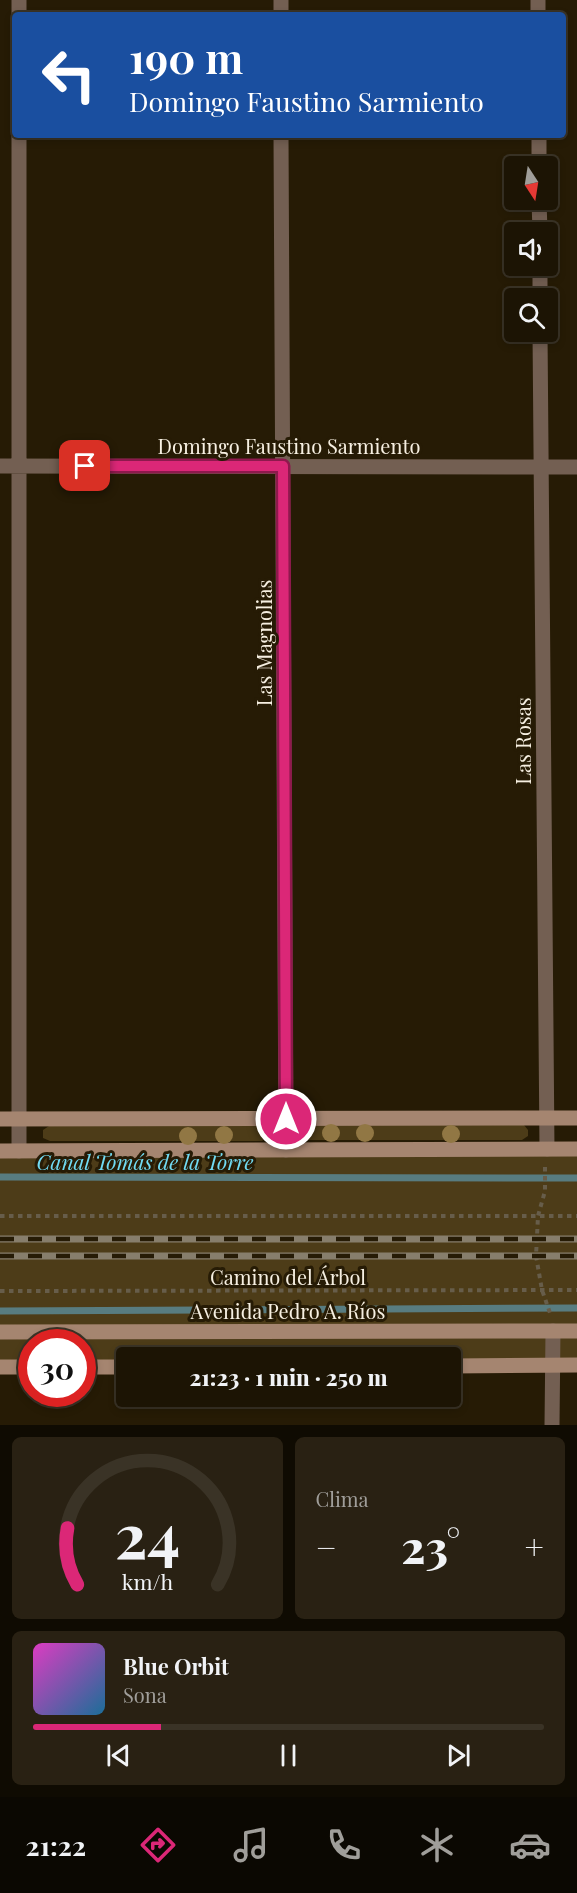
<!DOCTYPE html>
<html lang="es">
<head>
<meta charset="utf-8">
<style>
  :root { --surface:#1c1404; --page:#292113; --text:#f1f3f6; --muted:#a09e9a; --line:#3a3326; --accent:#db2777 }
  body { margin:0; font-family:"Playfair Display",serif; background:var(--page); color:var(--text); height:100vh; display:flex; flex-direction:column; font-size:22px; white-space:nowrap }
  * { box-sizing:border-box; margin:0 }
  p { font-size:20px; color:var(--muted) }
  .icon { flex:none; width:33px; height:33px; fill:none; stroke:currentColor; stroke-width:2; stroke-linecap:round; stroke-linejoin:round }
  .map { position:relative; height:1425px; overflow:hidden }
  .sheet { display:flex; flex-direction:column; gap:12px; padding:12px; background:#0f0b02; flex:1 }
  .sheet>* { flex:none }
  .guide { position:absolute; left:12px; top:12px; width:554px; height:126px; border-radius:6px; box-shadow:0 3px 9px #0003,0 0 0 2px var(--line); background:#1a4fa0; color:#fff; overflow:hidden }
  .needle { width:39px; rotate:168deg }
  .tools { position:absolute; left:504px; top:156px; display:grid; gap:12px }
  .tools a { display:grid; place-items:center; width:54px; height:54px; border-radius:6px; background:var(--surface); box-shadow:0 3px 9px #0003,0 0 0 2px var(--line); font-size:30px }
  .speed { position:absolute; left:18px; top:1329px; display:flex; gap:12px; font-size:30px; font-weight:700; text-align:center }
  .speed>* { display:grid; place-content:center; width:78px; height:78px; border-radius:50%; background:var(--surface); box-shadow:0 3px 9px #0003,0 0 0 2px var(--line); line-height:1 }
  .speed .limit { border:9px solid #d22; background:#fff; color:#111 }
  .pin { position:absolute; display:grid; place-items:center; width:51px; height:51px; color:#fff; margin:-26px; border-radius:12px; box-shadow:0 3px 9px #0006 }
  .me { position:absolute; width:66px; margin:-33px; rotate:0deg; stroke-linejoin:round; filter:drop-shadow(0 0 4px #0008) }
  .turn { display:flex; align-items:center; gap:21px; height:126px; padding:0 18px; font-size:27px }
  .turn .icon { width:78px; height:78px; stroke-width:2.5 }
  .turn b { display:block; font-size:42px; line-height:51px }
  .big { font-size:45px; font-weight:800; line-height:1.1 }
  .sheet .widget { flex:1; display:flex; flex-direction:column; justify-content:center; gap:9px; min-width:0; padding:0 21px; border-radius:9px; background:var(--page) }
  .sheet .dial { align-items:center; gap:0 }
  .dial svg { height:156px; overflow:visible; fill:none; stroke:var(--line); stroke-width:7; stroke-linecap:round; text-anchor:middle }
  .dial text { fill:var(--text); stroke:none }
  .song { display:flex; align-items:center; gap:18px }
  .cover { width:72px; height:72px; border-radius:9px; background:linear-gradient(135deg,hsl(310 70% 55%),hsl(200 70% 35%)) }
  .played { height:6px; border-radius:3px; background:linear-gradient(90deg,var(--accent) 25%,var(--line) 25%) }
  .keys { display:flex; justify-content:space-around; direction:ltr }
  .heat { display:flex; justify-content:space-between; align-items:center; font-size:33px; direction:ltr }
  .sheet .tiles { flex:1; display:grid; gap:12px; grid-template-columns:1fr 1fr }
  .widget:last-child { grid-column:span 2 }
  .trip { position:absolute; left:116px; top:1347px; width:345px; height:60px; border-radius:6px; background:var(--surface); box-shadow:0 3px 9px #0003,0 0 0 2px var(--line); font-weight:800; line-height:60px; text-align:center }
  .tab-bar { display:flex; height:96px; justify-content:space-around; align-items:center; background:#0b0802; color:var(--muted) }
  .tab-bar .icon { width:42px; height:42px }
  .tab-bar .current { color:var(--accent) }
  .tab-bar b { font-size:27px; color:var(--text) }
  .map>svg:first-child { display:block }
</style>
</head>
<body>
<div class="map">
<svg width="577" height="1425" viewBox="0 0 577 1425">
  <rect width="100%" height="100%" fill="#261b05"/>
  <!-- green -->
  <path fill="#4d3c18" d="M309,1125h215l4,5v6l-6,4h-213l-6,-3 -1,-8z
    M49,1126h215l4,5v6l-6,4h-212l-7,-3v-8z
    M577,1149v216l-127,1v-8h-324v9h-43l-1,-25h-50l-1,25h-31v-216z"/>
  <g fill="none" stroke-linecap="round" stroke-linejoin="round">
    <!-- stream -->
    <path stroke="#587c80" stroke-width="7" d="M0,1177l577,1
      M0,1311l577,-3"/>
    <!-- path -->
    <path stroke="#675d4a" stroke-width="4" stroke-dasharray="4.5 4.5" stroke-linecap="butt" d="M545,1167v24l-7,25 -2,40 6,34 8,23
      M0,1216h577
      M0,1291l577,-1"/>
    <!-- street -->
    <path stroke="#735f52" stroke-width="15" d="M281,0v15
      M538,0v15
      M19,15v-15
      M19,135v1016
      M281,135l5,1015
      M539,135v31
      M539,200l1,32
      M540,266v32
      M540,332l7,817
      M0,466l577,1
      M552,1425l1,-94"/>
    <!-- secondary -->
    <path stroke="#a58570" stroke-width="15" d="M0,1119l577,-1
      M0,1151l577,-2
      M0,1332l577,-1
      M450,1366l127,-1
      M0,1367h32
      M82,1367h44"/>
    <!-- rail casing -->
    <g stroke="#877e6c" stroke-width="7">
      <path id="rail" d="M0,1239h577
        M0,1256h577"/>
    </g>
    <!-- rail -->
    <use href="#rail" stroke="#261b05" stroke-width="4.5" stroke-dasharray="14" stroke-linecap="butt"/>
  </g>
  <!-- trees -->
  <g fill="#917744">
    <circle cx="331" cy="1133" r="9"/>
    <circle cx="365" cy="1133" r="9"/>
    <circle cx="451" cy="1134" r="9"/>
    <circle cx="224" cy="1135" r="9"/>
    <circle cx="188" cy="1136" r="9"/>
  </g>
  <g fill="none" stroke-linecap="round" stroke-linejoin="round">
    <!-- route casing -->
    <g stroke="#8e194d" stroke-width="15">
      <path id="route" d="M85,466h198l3,653"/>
    </g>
    <!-- route -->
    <use href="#route" stroke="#db2777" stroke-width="10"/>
  </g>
  <g text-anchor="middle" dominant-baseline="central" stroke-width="6" stroke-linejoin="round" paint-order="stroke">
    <!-- street labels -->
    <g font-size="20" fill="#f6efe1" stroke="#261b05">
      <text x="289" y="445">Domingo Faustino Sarmiento</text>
      <text transform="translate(263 643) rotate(-90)">Las Magnolias</text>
      <text transform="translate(522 741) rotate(-90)">Las Rosas</text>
      <text x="288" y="1276">Camino del Árbol</text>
      <text x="288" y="1310">Avenida Pedro A. Ríos</text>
    </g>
    <!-- water labels -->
    <g font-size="21" font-style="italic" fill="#71dbf3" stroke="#261b05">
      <text x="145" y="1161">Canal Tomás de la Torre</text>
    </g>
  </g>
</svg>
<div class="tools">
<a><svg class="needle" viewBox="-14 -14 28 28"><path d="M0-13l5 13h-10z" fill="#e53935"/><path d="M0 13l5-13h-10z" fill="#a09e9a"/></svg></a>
<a><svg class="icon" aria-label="sound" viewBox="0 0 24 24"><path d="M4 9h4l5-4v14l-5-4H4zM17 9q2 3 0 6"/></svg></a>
<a><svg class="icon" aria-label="search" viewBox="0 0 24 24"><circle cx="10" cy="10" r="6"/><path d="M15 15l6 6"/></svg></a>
</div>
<div class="speed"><div class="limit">30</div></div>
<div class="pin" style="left:85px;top:466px;background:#d93025"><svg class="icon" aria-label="arrive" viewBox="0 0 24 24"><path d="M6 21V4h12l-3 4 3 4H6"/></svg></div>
<svg class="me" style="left:286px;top:1119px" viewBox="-20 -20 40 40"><circle r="17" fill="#db2777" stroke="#fff" stroke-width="3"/><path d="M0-11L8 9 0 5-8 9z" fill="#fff"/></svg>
<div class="trip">21:23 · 1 min · 250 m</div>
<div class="guide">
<div class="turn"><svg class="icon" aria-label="left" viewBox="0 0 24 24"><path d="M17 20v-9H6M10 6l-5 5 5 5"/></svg><div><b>190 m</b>Domingo Faustino Sarmiento</div></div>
</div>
</div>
<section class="sheet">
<div class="tiles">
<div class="widget dial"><svg viewBox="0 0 100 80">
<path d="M14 69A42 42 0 1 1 86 69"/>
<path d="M14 69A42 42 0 0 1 9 40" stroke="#db2777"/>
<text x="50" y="56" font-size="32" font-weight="700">24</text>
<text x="50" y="72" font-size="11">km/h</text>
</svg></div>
<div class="widget"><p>Clima</p>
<div class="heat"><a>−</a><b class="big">23°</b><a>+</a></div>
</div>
<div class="widget">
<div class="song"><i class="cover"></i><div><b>Blue Orbit</b><p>Sona</p></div></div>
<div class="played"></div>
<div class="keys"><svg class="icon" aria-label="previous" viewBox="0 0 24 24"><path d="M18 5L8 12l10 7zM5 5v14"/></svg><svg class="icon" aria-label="pause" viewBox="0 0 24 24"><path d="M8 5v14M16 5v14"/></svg><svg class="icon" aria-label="next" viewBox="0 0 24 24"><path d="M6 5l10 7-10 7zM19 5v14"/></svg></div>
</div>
</div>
</section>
<nav class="tab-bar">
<b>21:22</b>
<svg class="icon current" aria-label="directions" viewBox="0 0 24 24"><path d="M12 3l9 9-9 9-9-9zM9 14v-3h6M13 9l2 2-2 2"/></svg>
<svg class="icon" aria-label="music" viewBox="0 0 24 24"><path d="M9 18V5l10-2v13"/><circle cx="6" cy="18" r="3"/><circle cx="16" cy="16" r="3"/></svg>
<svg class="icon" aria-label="phone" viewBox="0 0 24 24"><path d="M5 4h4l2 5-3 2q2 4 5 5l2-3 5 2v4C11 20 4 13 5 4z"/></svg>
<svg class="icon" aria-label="climate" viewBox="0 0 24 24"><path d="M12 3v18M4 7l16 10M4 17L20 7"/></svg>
<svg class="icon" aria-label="car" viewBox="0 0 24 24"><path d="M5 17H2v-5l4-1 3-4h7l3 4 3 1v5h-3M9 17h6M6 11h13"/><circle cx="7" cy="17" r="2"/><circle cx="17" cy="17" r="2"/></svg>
</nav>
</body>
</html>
